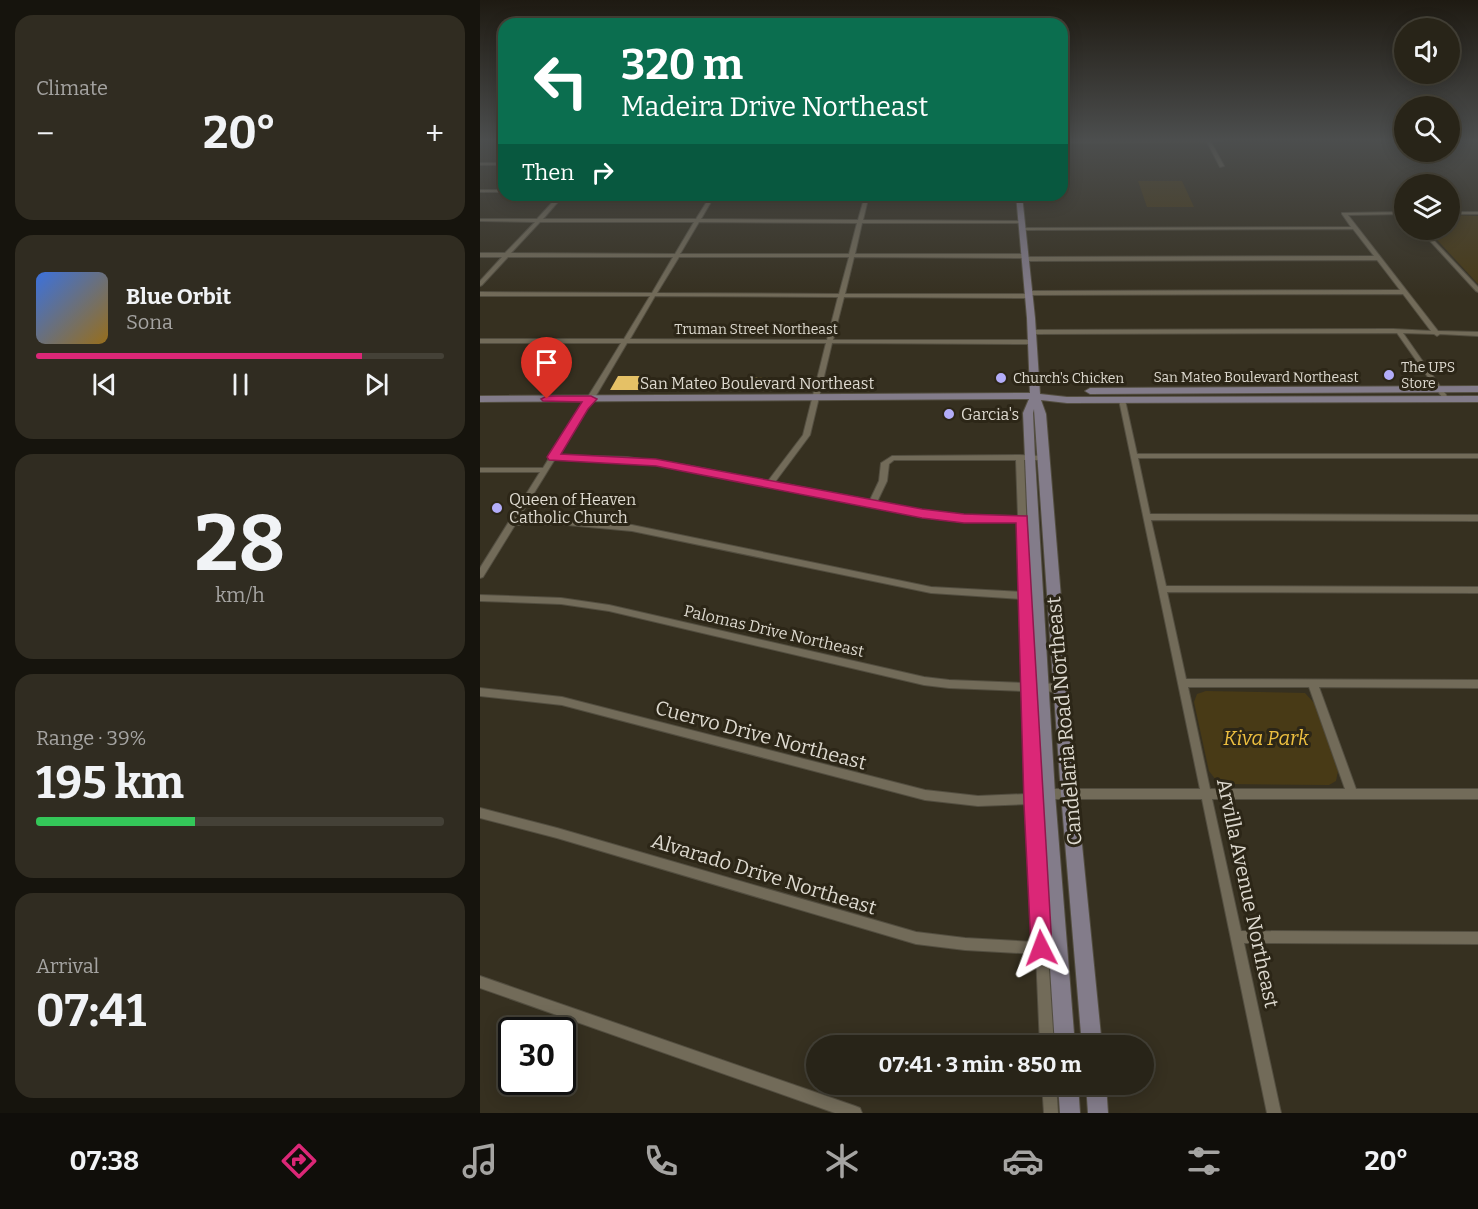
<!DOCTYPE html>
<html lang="en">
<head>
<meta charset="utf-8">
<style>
  :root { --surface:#282418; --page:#302c21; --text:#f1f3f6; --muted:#a5a4a2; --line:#444137; --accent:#db2777 }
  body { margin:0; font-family:Bitter,serif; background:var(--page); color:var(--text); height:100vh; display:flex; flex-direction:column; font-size:22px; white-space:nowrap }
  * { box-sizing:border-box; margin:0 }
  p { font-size:20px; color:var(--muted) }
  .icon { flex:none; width:33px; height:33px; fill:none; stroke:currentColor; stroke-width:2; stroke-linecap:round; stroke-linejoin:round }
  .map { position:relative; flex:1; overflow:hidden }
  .panel { display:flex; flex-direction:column; gap:15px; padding:15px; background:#16140d; width:480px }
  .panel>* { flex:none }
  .top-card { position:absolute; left:18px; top:18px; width:570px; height:183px; border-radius:18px; box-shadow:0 3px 15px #0003,0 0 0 2px var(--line); background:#0b6e4f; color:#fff; overflow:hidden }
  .controls { position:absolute; left:914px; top:18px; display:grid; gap:12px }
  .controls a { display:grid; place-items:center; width:66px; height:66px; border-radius:50%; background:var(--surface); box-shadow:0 3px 15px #0003,0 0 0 2px var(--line); font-size:30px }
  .speed { position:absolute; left:18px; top:1017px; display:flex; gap:12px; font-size:30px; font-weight:700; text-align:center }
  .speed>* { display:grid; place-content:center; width:78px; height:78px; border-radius:50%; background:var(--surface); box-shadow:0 3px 15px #0003,0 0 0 2px var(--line); line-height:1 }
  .speed .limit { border:3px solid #111; border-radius:9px; background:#fff; color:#111 }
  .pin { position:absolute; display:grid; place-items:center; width:51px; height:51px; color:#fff; margin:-62px -26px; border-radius:50% 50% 50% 0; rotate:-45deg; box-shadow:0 0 6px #0007 }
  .pin .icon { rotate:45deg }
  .me { position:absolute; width:66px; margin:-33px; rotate:357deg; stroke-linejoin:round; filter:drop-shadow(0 0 4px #0008) }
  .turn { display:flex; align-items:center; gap:21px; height:126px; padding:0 24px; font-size:27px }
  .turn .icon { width:78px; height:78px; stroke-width:2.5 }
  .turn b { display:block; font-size:42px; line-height:51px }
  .then { display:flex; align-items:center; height:57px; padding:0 24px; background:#0003; gap:12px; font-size:22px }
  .big { font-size:45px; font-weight:700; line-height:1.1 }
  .panel .tile { flex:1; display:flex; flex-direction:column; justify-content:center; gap:9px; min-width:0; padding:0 21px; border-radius:18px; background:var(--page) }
  .panel .dial { align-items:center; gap:0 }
  .dial b { font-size:78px; line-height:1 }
  .song { display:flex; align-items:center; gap:18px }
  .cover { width:72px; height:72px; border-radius:9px; background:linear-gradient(135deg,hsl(220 70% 55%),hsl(40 70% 35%)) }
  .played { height:6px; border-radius:3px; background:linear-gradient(90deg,var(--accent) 80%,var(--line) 80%) }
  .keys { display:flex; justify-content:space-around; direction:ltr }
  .heat { display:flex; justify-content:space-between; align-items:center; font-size:33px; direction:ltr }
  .charge { height:9px; border-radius:4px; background:linear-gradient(90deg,#34c759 39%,var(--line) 0) }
  .trip { position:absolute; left:326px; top:1035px; width:348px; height:60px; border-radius:30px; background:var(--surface); box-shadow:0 3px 15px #0003,0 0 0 2px var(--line); font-weight:700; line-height:60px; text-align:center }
  .tab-bar { display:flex; height:96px; justify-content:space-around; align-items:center; background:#100e0a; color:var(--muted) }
  .tab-bar .icon { width:42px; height:42px }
  .tab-bar .on { color:var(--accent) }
  .tab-bar b { font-size:27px; color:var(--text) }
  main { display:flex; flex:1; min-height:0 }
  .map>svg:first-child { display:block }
</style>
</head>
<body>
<main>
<section class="panel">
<div class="tile"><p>Climate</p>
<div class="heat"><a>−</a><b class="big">20°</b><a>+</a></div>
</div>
<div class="tile">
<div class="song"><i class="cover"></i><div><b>Blue Orbit</b><p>Sona</p></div></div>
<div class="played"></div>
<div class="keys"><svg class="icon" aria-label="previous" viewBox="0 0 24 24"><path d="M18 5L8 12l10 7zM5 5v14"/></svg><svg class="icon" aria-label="pause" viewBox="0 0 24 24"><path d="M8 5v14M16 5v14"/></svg><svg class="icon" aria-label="next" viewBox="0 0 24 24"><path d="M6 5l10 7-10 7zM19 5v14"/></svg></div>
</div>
<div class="tile dial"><b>28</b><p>km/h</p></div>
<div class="tile"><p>Range · 39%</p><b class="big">195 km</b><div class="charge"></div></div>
<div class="tile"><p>Arrival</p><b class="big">07:41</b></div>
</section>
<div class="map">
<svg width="998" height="1113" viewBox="0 0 998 1113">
  <rect width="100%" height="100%" fill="#363020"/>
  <!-- green -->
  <path fill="#483a16" d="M658,181h44l12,26h-47z
    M969,215l29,1v68l-50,-54h21z
    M726,691l99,2 10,11 23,67 -2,10 -7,4 -105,-1 -8,-4 -7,-9 -15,-69 3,-8z"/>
  <!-- building -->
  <path fill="#e5c166" d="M138,376h31l-7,14h-32z
    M291,377l-3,8h-35l3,-7z"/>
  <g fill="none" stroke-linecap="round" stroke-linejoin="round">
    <!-- street casing -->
    <g stroke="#534e40" stroke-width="2">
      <path id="street" d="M582,141h161l-12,1 13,24 -4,1 -13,-25 -145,1z
        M0,163h24v2h-24z
        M0,190h24v2h-24z
        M79,195h5l-21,24h153l15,-24h4l-14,24 157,1 7,-25h4l-6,25 159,1 2,1 -2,1h-160l-7,31h170l3,2 -3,2 -171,-1 -9,37h182l-2,-1 3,-2 372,-1 -23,-30 -351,1 -3,-2 3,-2 348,-1 -21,-27 -330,1 -2,-1 2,-1 328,-1 -9,-13v-1l62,-1v2l-56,1 90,116 40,1v4l-38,-2 -3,2 -3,-2 -31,-1 46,66 -3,2 -2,-1 -47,-67 -365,1 -3,-2 3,-2 361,-1 38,2 -28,-37 -374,1 2,1 -3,2 -184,-1 -11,43h199l3,2 -3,2 -200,-1 -22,92 -35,47 95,18 9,-19 2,-18 11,-7 128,-1 24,1 4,2 -4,2h-20l9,223 28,1 3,1 2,3 -2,3 -3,1 -27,-1 4,112 16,243h-14l-4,-92 -71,-4 -49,-6 -359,-106 -77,-20v-10l77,20 359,104 49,6 70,4 -7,-138 -50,2 -53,-6 -363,-95 -82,-9v-8l82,9 363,93 53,6 49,-2 -3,-103 -75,-3 -25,-3 -315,-74 -48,-7 -81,-3v-6l81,3 48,7 315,72 25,3 75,3 -3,-84 -90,-6 -299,-62 -65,-6h-52l-32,52 -3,1v-10l60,-96h-60v-4h63c26,-42 53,-83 78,-125h-141v-4h144l26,-43h-170v-4l172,1 21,-36h-165l-26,28 -2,1v-5l22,-24h-22v-4h25l30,-31 -55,-1v-2h57zM60,222h154l-19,32 -164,-1zM219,222l158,1 -8,31h-169zM199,257h170l-10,37 -182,-1zM175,296l183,1 -11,43 -197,-1zM147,343h199l-23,92 -35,46 -82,-16 -59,-8 -69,-2 25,-41 11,-15zM75,459l72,2 59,8 236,47 42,5 54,1 3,70 -90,-5 -299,-62 -65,-6h-49zM414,460h122l2,56 -54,-1 -42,-5 -45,-8 10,-21 2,-17z
        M969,212h29v2h-29z
        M940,230h4l54,57v5l-2,-1z
        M642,398l3,2 12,54h341v4h-340l12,56 328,1v6l-327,-1 15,66 312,1v6l-311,-1 19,87 292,1v8l-159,-1 37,102h122v10h-266l29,132 237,1v12l-234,-1 37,170h-14l-65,-314h-155l-4,-2 -1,-3 1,-3 4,-2h153l-81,-389zM708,687h121l36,102h-135z
        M0,976l375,130 5,2 2,5h-27l-355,-125z
        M562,1084h14l2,29h-14z"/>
    </g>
    <!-- secondary casing -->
    <g stroke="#534e40" stroke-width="2">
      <path id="secondary" d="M536,195h6l13,123 5,76 27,3 411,-1v6l-411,1 -26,-3 5,14 31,380 25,252h-20l-21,-252 -27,-385 -1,4 2,45 20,336 20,252h-20l-16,-252 -14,-336 -2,-45 6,-14 -549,3v-6l550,-3 -3,-75z
        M998,386v6l-388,2 -5,-3 5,-3z
        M578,1084h20l2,29h-20z
        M606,1084h20l2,29h-20z"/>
    </g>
    <!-- street -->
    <use href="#street" fill="#726b59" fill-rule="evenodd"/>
    <!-- secondary -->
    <use href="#secondary" fill="#837c8a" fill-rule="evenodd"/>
  </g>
  <!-- sky -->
  <linearGradient id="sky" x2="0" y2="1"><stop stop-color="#1e1a12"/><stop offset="0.47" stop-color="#4c4e4e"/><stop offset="1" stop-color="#4c4e4e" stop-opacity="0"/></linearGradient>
  <rect width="998" height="297" fill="url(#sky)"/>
  <!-- route -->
  <path fill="#db2777" stroke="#8e194d" stroke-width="1.5" d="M67,396h44l6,3 -9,10 -27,45 95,5 266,50 42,5 63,2 25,432 -3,7 -8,3 -7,-3 -3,-7 -7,-144 -8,-281h-52l-42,-5 -266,-52 -107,-6 -2,-3 35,-55 -39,-1 -2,-2z"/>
  <!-- markers -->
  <g fill="#b3adf9" stroke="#2c2617" stroke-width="2">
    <circle cx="909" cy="375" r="6"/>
    <circle cx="521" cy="378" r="6"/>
    <circle cx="469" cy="414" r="6"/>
    <circle cx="17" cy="508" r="6"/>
  </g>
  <g text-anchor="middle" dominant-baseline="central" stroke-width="6" stroke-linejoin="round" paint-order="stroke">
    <!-- far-street labels -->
    <g font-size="14" fill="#ddd9cf" stroke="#2c2617">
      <text x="276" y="329">Truman Street Northeast</text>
      <text x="776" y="377">San Mateo Boulevard Northeast</text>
    </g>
    <!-- far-poi labels -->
    <g font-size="14" fill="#ddd9cf" stroke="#2c2617" text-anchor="start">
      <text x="921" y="367">The UPS<tspan x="921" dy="16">Store</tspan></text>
      <text x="533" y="378">Church's Chicken</text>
    </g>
    <!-- street labels -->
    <g font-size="16" fill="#ddd9cf" stroke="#2c2617">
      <text x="277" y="383">San Mateo Boulevard Northeast</text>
      <text transform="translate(294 631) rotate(13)">Palomas Drive Northeast</text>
    </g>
    <!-- poi labels -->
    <g font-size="16" fill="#ddd9cf" stroke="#2c2617" text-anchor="start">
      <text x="481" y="414">Garcia's</text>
      <text x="29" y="499">Queen of Heaven<tspan x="29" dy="18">Catholic Church</tspan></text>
    </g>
    <!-- near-street labels -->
    <g font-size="20" fill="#ddd9cf" stroke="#2c2617">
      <text transform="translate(584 721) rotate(-95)">Candelaria Road Northeast</text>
      <text transform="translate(281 735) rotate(15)">Cuervo Drive Northeast</text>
      <text transform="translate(284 874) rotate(17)">Alvarado Drive Northeast</text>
      <text transform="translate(768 893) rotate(78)">Arvilla Avenue Northeast</text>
    </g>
    <!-- near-park labels -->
    <g font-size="20" font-style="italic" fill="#ecbe3f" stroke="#2c2617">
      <text x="786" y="738">Kiva Park</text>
    </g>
  </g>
</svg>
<div class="controls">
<a><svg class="icon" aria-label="sound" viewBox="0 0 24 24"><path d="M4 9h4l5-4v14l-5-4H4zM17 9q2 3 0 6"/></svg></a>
<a><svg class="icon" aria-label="search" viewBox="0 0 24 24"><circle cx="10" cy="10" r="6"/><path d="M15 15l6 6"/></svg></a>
<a><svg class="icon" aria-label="layers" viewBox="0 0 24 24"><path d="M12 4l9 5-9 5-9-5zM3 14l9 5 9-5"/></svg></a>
</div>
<div class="speed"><div class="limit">30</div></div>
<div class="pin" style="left:67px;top:399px;background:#d93025"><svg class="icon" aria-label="arrive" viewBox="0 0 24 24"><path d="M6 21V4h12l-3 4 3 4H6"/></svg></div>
<svg class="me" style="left:561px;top:948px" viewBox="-20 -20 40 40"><path d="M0-17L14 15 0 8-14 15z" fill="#db2777" stroke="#fff" stroke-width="4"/></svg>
<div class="trip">07:41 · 3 min · 850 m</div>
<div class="top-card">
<div class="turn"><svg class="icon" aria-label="left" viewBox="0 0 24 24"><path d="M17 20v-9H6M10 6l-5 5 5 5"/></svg><div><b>320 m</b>Madeira Drive Northeast</div></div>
<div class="then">Then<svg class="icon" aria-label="right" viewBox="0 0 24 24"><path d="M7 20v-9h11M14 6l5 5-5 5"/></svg></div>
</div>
</div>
</main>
<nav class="tab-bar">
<b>07:38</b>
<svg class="icon on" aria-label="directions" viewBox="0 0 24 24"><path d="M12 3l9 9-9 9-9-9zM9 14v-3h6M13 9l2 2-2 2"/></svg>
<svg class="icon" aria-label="music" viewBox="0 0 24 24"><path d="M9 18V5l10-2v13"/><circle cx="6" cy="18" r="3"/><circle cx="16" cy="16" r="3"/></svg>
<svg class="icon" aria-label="phone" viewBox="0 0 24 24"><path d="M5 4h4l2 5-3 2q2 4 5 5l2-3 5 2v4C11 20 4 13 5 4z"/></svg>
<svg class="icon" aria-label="climate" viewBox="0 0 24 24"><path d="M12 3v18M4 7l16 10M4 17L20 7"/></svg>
<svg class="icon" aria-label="car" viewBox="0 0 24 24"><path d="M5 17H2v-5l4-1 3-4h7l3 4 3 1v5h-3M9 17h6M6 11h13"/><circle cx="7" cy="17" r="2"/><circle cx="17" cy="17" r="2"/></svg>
<svg class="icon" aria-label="filters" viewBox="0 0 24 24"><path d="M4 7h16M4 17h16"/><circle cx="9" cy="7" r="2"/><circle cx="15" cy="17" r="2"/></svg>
<b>20°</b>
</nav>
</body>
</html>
